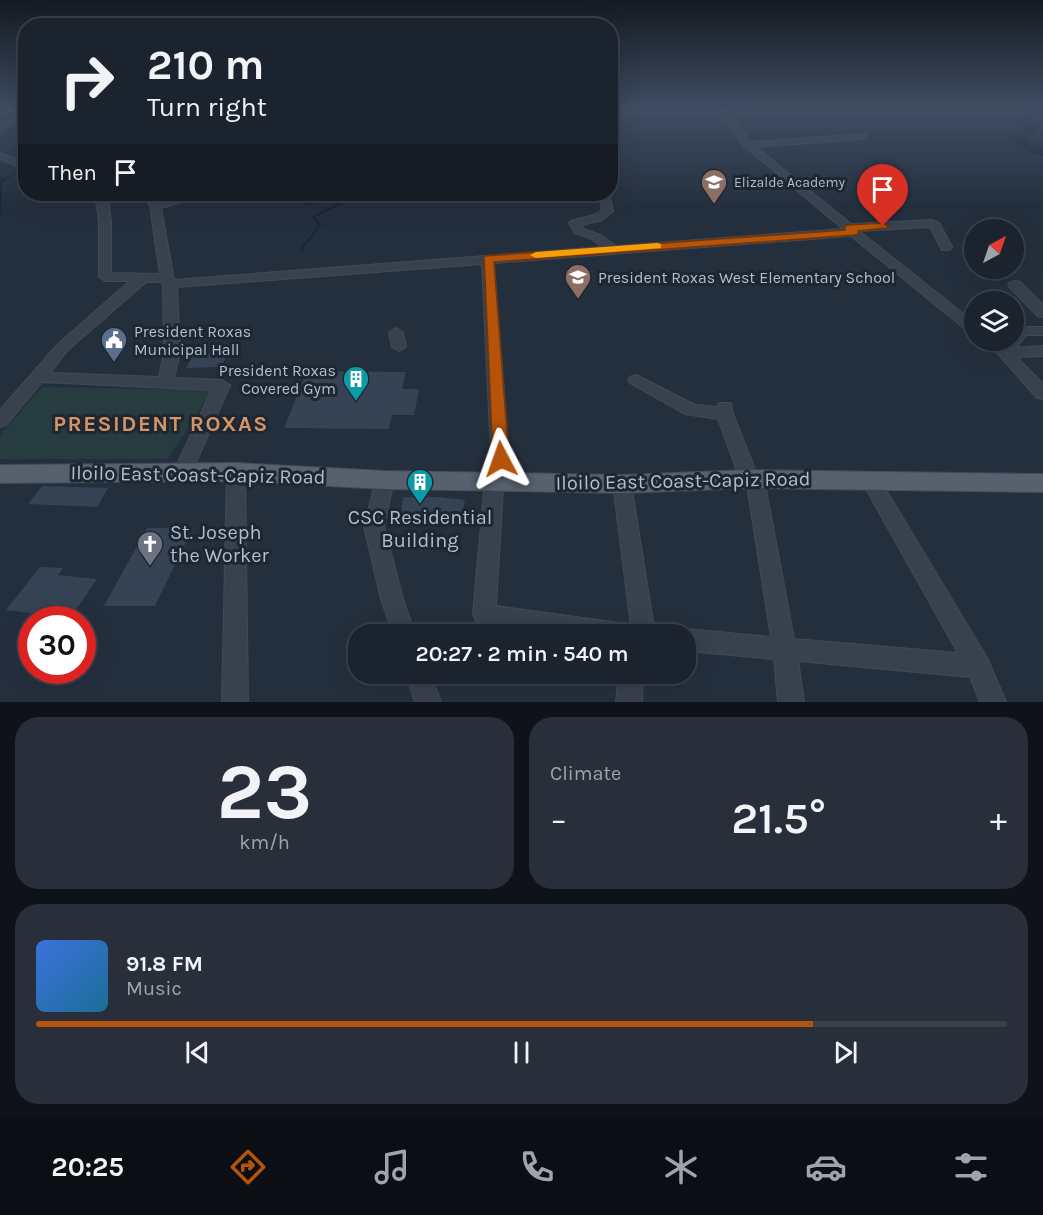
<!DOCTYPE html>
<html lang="en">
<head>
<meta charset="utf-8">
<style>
  :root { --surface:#1b232e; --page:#282f3a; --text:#f1f3f6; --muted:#a0a4aa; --line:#39404a; --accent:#b45309 }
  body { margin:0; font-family:Karla,sans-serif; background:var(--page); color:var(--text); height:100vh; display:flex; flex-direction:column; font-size:22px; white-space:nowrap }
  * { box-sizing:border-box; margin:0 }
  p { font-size:20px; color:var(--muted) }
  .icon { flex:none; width:33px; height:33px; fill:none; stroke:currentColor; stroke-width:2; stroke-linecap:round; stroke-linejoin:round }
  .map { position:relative; height:702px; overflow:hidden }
  .drawer { display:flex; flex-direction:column; gap:15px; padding:15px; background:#0f1319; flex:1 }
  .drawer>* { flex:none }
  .hud { position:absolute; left:18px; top:18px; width:600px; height:183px; border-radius:24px; box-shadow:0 6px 24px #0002,0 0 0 2px var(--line); background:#1b232e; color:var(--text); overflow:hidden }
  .needle { width:39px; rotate:40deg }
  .fabs { position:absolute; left:964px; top:219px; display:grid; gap:12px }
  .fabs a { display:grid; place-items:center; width:60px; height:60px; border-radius:50%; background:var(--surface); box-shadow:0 6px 24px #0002,0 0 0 2px var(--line); font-size:30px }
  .speed { position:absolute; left:18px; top:606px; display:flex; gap:12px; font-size:30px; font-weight:700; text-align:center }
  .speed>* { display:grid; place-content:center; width:78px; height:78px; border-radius:50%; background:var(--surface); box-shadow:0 6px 24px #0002,0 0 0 2px var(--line); line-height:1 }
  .speed .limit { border:9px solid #d22; background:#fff; color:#111 }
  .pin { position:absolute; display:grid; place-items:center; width:51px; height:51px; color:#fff; margin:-62px -26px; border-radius:50% 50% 50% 0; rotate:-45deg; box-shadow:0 0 6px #0007 }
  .pin .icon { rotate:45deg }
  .me { position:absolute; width:66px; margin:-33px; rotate:356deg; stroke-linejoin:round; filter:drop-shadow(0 0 4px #0008) }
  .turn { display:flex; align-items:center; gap:21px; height:126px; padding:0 30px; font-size:27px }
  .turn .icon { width:78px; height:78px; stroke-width:2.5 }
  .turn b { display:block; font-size:42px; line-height:51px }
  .then { display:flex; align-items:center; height:57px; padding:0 30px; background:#0003; gap:12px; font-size:22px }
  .big { font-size:45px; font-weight:600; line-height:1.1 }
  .drawer .card { flex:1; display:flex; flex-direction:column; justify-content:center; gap:9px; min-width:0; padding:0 21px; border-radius:24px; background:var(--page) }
  .drawer .dial { align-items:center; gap:0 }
  .dial b { font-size:78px; line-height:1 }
  .song { display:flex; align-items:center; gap:18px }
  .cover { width:72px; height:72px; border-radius:9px; background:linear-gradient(135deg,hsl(220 70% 55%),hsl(200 70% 35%)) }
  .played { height:6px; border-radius:3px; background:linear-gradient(90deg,var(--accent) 80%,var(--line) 80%) }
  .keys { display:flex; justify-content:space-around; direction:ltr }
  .heat { display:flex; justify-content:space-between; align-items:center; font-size:33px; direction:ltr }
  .drawer .tiles { flex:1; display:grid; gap:15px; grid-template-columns:1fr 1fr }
  .card:last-child { grid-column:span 2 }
  .trip { position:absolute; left:348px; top:624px; width:348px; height:60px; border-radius:24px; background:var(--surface); box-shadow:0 6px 24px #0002,0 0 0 2px var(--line); font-weight:600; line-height:60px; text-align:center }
  .tab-bar { display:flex; height:96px; justify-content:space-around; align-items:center; background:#0b0e12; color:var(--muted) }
  .tab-bar .icon { width:42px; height:42px }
  .tab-bar .current { color:var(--accent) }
  .tab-bar b { font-size:27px; color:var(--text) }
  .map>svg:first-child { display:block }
</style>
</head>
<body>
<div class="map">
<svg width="1043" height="702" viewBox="0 0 1043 702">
  <rect width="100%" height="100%" fill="#242f3e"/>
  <!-- green -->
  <path fill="#263c3f" d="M42,387l170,3 -44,69h-168v-24z"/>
  <!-- water -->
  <path fill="#17263c" d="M274,194h74l-38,11z"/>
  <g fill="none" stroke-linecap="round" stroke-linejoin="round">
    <!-- stream-far1 -->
    <path stroke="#17263c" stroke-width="1.5" d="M0,117h22
      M2,180l24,-11"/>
    <!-- stream -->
    <path stroke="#17263c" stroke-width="2" d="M0,213l1,-32 4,-2
      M301,250l19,-25 -7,-8 46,-23"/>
    <!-- river -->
    <path fill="#17263c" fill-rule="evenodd" d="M1043,111v6l-15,2 9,10 -12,10 18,9v8l-14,-4 -17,-13 13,-10 -10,-12 1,-2z"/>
  </g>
  <!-- building -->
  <path fill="#364354" d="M228,353l-7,14 -35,1 7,-14z
    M307,371l99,1 -4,17h17l-5,26h-22l-3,14 -105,-1z
    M42,486l66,2 -11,19 -69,-3z
    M403,497h36l26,3 -3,16 -24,-1 1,-3 -38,1z
    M147,528h46l-38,78h-51z
    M40,567l23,1 -5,7 39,4 -28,41h-27l4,-5 -40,-5z"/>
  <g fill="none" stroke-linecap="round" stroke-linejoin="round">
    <!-- minor casing -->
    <g stroke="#414a57" stroke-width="2">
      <path id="minor" d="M718,109h8l24,33 117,-8 1,2 -4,3 -108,8 95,77 81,-4 7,3 13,24 -2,3h-8l-12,-23 -71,4 116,92v11l-5,-1 -119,-97 -357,27 17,218 -2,5 -6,2 -7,118 124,17 8,4 3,7h-78l-69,-10 -8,-3 -3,-7 12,-133 2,-5 5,-1 -10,-211 -305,23 3,65 -6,26 48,2 8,5 -40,91 -7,2 -7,-2 -2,-5 38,-81 -170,-8 -36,43 -6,2v-17l58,-66 72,-63h-25l-6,-4v-56l-4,-27h36l-5,3 -18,3 3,21v52l49,1 -10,-68 -7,-12h10l5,8 28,-8h15l-1,2 -39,12 13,72 428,-33 -10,-8 -17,-6 -6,-10 2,-2 23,-6 8,-5 -3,-16h10l4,17 -11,9 -20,5 2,4 16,6 16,11 227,-17 -100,-84zM146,282h16l1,2 1,68 -5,25 -109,-4 18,-23z
        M26,114v5l-26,11v-6z
        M0,153l26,10v7l-26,-11z
        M1015,281l5,1 23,23v12l-5,-1 -28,-28 -2,-3 2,-3z
        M1022,327h21v8h-17l-9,12 -3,1 29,-2v10l-26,1 26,27v15l-6,-1 -37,-42 -19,-16h33v-8z
        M396,328l7,4 3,15 -7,4 -7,-4 -3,-15z
        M636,375l59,30 22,2 2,-4h12l2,11 23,58 6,2 2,5 30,160 164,14 -97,-173 2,-5 7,-2 7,2 110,183 19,44h-26l-10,-25 -172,-16 6,41h-26l-4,-43 -88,-8v-17h-9l9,-5 85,8 -24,-152 -5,-1 -2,-5 -22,-60 -33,-5 -55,-31 -2,-3 2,-3z
        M236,465l7,2 2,5 3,230h-26l5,-230 2,-5z
        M385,473l7,2 2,5 -10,46 19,73 12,35h-22l-12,-35 -17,-73 12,-46 2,-5z
        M622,477l7,2 2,5 24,150h-23l-19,-150 2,-5z
        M406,674h24l11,28h-26z
        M619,674h24l-1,28h-26z"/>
    </g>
    <!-- major casing -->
    <g stroke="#414a57" stroke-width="2">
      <path id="major" d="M236,463l149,8 237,4 127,-5 294,4v18l-294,-4 -127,5 -237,-4 -149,-8 -236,2v-18z"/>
    </g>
    <!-- minor -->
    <use href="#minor" fill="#38414e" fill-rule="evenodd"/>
    <!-- major -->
    <use href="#major" fill="#56606e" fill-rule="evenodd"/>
  </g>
  <!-- sky -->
  <linearGradient id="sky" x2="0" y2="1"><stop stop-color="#141a22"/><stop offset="0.53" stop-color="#3f4d63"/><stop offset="1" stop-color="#3f4d63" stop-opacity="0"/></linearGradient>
  <rect width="1043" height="207" fill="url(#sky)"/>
  <!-- route -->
  <path fill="#b45309" stroke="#753606" stroke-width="1.5" d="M883,223l5,3 -2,2 -28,3v3l-4,1 -360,27 15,197 -2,4h-12l-2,-4 -9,-203 361,-26v-4l4,-1z"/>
  <!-- slow -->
  <path fill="#f59e0b" d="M657,243l4,1v4l-125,10 -6,-3 6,-3z"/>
  <!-- icons -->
  <defs>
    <g id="school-pin" transform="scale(1.35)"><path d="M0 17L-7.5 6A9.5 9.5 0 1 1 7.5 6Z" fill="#8d6e63" stroke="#1d2633"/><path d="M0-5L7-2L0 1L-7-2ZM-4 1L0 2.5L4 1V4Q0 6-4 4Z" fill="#fff"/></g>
    <g id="civic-pin" transform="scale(1.35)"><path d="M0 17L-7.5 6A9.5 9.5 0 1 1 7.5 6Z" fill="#5c6f8a" stroke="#1d2633"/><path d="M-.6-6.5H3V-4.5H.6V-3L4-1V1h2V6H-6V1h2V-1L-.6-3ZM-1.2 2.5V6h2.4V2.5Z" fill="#fff"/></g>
    <g id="building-pin" transform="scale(1.35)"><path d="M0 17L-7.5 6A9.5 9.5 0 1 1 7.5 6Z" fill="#0f9aa8" stroke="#1d2633"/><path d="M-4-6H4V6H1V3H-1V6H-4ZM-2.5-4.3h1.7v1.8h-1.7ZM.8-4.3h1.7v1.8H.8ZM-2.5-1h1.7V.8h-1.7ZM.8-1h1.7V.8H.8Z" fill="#fff"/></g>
    <g id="church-pin" transform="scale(1.35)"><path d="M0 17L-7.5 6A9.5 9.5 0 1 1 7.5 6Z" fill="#6b7280" stroke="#1d2633"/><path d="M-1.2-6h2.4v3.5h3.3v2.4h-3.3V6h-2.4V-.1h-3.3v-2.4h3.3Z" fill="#fff"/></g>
  </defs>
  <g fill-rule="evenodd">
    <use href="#school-pin" x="714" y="182"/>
    <use href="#school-pin" x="578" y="277"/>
    <use href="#civic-pin" x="114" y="340"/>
    <use href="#building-pin" x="356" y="379"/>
    <use href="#building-pin" x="420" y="482"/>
    <use href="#church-pin" x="150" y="544"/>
  </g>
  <g text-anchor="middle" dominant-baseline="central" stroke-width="6" stroke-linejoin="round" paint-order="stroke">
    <!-- far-poi labels -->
    <g font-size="14" fill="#b4bcc9" stroke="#1d2633" text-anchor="start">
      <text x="734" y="182">Elizalde Academy</text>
    </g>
    <!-- poi labels -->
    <g font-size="16" fill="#b4bcc9" stroke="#1d2633" text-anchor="start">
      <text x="598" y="277">President Roxas West Elementary School</text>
      <text x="134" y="331">President Roxas<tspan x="134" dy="18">Municipal Hall</tspan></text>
      <text x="336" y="370" text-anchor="end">President Roxas<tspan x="336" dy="18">Covered Gym</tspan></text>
    </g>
    <!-- near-street labels -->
    <g font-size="20" fill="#b4bcc9" stroke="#1d2633">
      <text transform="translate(198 475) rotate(1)">Iloilo East Coast-Capiz Road</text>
      <text transform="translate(683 481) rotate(-1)">Iloilo East Coast-Capiz Road</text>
    </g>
    <!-- near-poi labels -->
    <g font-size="20" fill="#b4bcc9" stroke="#1d2633">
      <text x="420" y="517">CSC Residential<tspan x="420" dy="23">Building</tspan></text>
      <text x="170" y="532" text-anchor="start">St. Joseph<tspan x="170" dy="23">the Worker</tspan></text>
    </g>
    <!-- district labels -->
    <g font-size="22" font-weight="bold" letter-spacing="1.5" fill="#d59563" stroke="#1d2633">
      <text x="161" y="424">PRESIDENT ROXAS</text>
    </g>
  </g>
</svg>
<div class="fabs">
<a><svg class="needle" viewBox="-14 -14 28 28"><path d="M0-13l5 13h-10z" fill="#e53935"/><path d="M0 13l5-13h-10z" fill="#a0a4aa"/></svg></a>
<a><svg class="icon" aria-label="layers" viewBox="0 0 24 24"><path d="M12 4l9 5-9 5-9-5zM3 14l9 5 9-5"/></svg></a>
</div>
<div class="speed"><div class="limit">30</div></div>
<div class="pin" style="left:883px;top:226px;background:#d93025"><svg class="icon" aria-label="arrive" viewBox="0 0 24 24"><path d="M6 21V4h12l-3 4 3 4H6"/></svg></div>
<svg class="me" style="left:501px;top:459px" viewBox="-20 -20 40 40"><path d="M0-17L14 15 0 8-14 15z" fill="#b45309" stroke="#fff" stroke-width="4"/></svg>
<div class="trip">20:27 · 2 min · 540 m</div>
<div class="hud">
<div class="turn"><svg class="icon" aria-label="right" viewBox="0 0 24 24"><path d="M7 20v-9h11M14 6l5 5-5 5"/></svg><div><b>210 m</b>Turn right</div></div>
<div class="then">Then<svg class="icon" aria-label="arrive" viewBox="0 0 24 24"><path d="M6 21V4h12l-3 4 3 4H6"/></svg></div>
</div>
</div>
<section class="drawer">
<div class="tiles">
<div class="card dial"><b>23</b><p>km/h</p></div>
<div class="card"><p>Climate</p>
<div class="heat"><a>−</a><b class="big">21.5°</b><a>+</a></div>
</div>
<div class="card">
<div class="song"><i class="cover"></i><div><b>91.8 FM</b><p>Music</p></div></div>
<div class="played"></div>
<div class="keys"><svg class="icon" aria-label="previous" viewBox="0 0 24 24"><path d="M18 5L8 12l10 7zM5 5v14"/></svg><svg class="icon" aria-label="pause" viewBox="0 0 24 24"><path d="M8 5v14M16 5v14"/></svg><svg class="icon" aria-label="next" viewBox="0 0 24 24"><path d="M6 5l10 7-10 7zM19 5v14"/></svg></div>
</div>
</div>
</section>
<nav class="tab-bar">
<b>20:25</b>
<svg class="icon current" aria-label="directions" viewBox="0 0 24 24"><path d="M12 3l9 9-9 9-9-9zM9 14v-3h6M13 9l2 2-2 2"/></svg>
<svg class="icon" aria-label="music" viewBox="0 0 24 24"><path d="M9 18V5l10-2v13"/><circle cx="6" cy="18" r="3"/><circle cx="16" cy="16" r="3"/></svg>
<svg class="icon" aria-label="phone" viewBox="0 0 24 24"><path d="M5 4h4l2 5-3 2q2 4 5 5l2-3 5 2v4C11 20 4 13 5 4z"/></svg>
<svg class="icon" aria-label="climate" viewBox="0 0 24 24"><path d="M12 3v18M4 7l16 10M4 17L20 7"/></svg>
<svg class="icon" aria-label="car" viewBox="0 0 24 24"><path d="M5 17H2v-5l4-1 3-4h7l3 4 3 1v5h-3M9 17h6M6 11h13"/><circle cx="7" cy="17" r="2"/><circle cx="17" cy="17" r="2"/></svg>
<svg class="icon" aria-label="filters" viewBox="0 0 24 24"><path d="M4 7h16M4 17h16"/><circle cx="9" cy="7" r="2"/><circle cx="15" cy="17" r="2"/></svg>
</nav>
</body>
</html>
